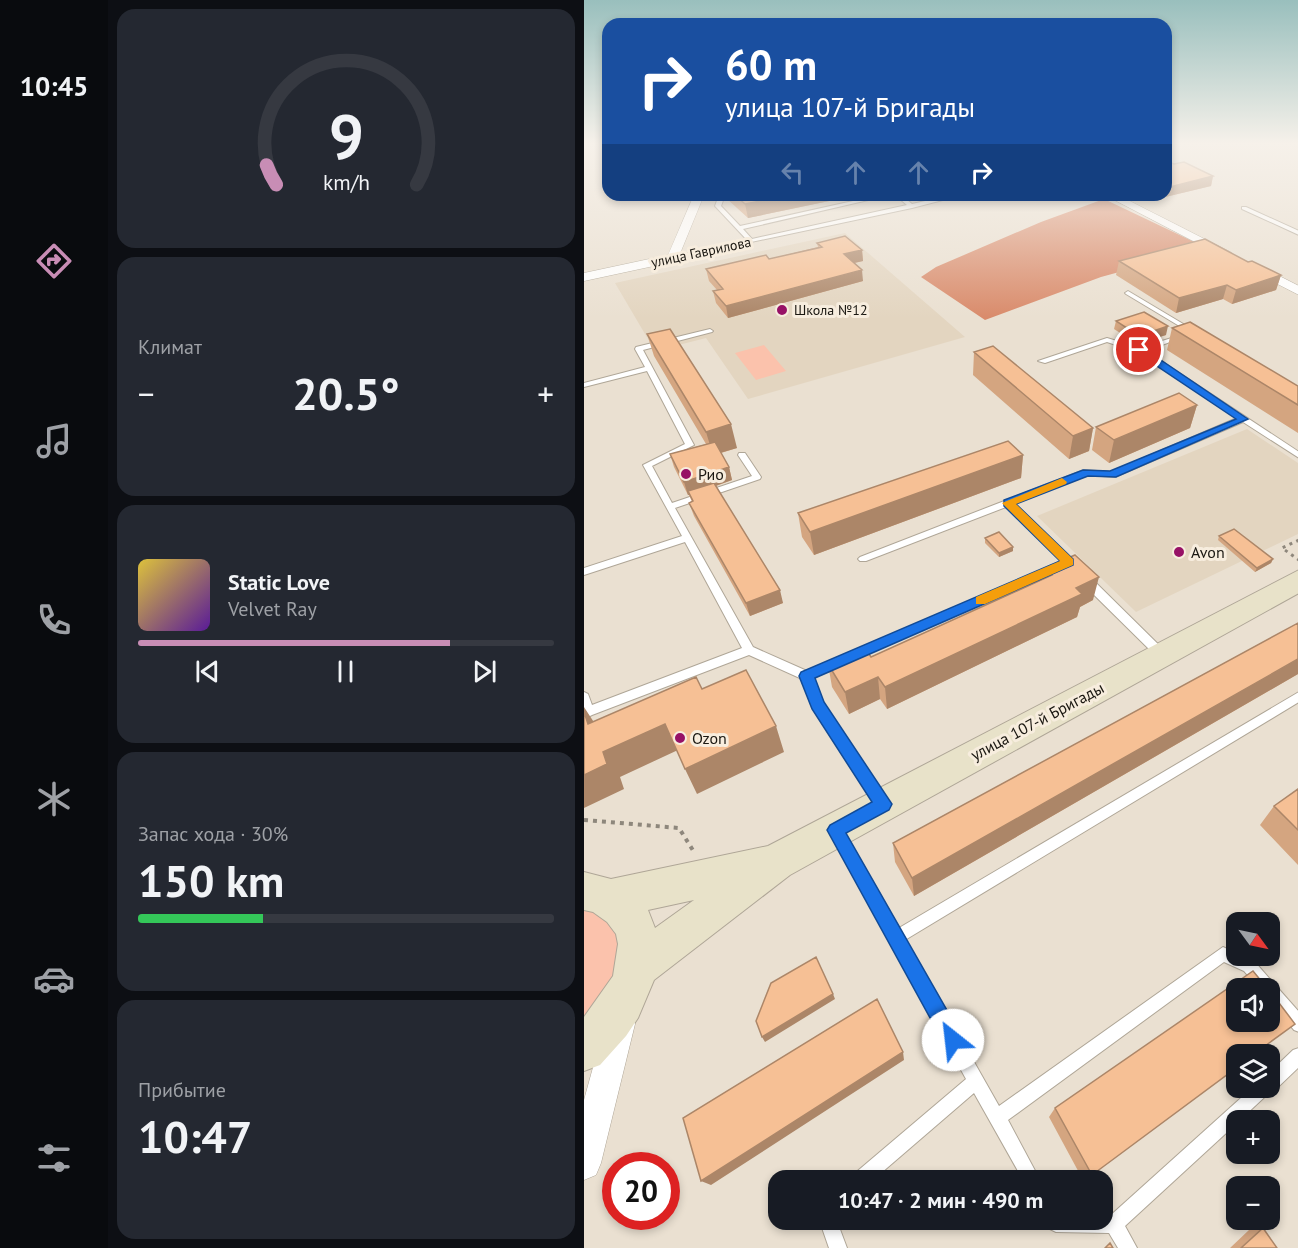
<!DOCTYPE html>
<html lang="ru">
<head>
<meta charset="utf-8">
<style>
  :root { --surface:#171b24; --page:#242831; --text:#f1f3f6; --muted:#9ea1a6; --line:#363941; --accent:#c88db5 }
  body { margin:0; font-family:"PT Sans",sans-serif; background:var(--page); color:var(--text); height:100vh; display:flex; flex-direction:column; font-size:22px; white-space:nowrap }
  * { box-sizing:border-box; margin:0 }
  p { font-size:20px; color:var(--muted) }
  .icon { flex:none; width:33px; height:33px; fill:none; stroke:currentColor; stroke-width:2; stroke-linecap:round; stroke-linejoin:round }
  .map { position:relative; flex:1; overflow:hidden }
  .drawer { display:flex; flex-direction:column; gap:9px; padding:9px; background:#0d0f14; width:476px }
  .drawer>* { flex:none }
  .top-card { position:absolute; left:18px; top:18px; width:570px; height:183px; border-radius:18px; box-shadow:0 3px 9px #0003; background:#1a4fa0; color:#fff; overflow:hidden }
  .needle { width:39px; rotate:123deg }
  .buttons { position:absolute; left:642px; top:912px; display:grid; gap:12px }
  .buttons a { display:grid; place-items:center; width:54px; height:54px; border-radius:12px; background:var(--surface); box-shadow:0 3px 9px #0003; font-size:30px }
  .speed { position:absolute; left:18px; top:1152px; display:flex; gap:12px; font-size:30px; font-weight:700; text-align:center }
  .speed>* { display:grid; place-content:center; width:78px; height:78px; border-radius:50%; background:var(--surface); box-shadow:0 3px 9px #0003; line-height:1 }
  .speed .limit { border:9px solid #d22; background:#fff; color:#111 }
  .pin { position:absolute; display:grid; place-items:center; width:51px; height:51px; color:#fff; margin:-26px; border:3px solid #fff; border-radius:50%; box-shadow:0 2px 6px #0007 }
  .me { position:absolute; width:66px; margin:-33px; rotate:331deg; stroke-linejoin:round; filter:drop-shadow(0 0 4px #0008) }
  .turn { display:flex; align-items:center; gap:21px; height:126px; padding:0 24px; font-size:27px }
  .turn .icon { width:78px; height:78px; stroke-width:2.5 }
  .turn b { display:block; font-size:42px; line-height:51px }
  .lanes { display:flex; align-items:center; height:57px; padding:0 24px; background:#0003; justify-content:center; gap:30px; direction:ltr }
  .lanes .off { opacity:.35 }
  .big { font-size:45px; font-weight:800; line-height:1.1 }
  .drawer .widget { flex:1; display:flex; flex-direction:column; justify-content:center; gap:9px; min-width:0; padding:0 21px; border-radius:18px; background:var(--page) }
  .drawer .dial { align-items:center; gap:0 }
  .dial svg { height:156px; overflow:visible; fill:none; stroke:var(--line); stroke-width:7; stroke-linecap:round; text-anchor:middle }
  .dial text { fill:var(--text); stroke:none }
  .song { display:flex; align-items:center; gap:18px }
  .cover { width:72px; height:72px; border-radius:9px; background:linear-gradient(135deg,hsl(50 70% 55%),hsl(270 70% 35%)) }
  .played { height:6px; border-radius:3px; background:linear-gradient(90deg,var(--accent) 75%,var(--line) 75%) }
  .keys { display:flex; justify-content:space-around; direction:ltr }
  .heat { display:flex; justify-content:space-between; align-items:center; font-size:33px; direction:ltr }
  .charge { height:9px; border-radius:4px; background:linear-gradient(90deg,#34c759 30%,var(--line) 0) }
  .trip { position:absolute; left:184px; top:1170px; width:345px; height:60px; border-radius:18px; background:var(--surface); box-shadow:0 3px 9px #0003; font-weight:800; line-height:60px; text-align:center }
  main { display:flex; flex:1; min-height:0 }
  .tab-bar { display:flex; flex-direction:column; width:108px; justify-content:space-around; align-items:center; background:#090b0e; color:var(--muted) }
  .tab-bar .icon { width:42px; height:42px }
  .tab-bar .current { color:var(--accent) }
  .tab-bar b { font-size:27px; color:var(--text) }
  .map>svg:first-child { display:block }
</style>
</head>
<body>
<main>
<nav class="tab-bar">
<b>10:45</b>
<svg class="icon current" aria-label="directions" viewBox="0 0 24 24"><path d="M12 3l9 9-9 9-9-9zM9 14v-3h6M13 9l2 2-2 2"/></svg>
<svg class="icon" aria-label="music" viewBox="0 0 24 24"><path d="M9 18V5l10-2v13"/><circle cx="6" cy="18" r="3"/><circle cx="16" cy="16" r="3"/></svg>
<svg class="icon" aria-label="phone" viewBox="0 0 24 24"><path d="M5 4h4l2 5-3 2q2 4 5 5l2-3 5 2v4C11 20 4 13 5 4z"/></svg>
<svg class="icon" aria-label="climate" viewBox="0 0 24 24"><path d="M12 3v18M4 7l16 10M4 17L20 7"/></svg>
<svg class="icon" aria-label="car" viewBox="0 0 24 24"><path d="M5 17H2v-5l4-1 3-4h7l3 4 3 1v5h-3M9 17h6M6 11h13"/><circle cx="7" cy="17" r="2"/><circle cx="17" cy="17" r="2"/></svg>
<svg class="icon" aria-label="filters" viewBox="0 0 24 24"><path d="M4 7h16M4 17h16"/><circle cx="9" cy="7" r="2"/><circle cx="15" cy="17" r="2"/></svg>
</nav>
<section class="drawer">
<div class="widget dial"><svg viewBox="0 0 100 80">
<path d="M14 69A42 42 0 1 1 86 69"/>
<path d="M14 69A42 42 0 0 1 9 59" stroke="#c88db5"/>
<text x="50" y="56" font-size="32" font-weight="700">9</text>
<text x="50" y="72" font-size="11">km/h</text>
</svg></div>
<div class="widget"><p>Климат</p>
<div class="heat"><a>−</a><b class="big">20.5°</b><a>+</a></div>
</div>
<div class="widget">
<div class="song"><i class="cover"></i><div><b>Static Love</b><p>Velvet Ray</p></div></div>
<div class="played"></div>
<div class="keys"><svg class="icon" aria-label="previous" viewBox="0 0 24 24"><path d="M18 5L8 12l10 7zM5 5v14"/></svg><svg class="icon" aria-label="pause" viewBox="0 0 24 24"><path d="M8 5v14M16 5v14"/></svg><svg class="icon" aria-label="next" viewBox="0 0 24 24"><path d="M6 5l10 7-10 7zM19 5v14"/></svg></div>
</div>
<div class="widget"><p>Запас хода · 30%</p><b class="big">150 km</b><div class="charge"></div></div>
<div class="widget"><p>Прибытие</p><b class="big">10:47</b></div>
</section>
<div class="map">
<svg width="715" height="1248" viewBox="0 0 715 1248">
  <rect width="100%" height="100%" fill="#eae0d1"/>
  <!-- built -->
  <path fill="#e3d5c0" d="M261,233l120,104 -217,62 -42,-61 -51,13 -40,-68z
    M663,429l51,34v71l-162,78 -99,-96z"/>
  <!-- green -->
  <path fill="#fbc2ac" d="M180,345l22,26 -30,9 -21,-27z
    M0,907c66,31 27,78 0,121z"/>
  <!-- forest -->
  <path fill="#d98b6b" d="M520,199l103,49 -106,29 -116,43 -64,-43 15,-10 105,-45z"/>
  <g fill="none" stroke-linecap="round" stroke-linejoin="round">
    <!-- lane casing -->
    <g stroke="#afa697" stroke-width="2">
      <path id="lane" d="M135,195h6l-4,11 19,20 140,-31h10l-147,34 9,10 155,-34 -12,-10h6l11,9 40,-9h10l-50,13 -241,51v-2l76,-17 -32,-34z
        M658,207h4l53,24v4l-57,-26z
        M544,291l67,40 1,1 -5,1 -65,-39 -1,-1z
        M126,329l3,2 -1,1 -69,18 51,95 -42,21 20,37 80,-27 -14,-21 1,-2h6l16,24 -1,2 -85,29 78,139 54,24 246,-106h6l2,2 -2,2 -246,109 9,25 63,95 2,4 -2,4 -4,2 -4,-2 -64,-98 -11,-29 -53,-24 -157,60 -4,2 -4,-2v-23l4,2 4,11 150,-57 -57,-106 -101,33v-7l98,-32 -39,-71 42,-21 -38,-73 -63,16v-4l61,-16 -10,-18 1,-2z
        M597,335l5,1 -40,15 153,101v6l-56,-36 -128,55 -27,-2 -74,29 63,61 2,2 -2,2h-6l-65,-62 -140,54h-6l-2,-2 2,-2 224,-87 27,2 126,-54 -100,-66 -30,-10 -62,21 -7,-2 69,-23 33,10z
        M503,577l4,1 74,73 1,3 -1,3h-8l-74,-73 -1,-3z
        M715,692v10l-394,238 94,166 224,-159 13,6v3h7l11,5 45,51v20l-5,-2 -24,-29v-13h-11l-15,-17 -20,-9 -216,158 32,60h-17l-49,-87 -101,87h-21l2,-6 112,-95 -133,-241 -2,-4 2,-4 5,-2 5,2 56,98z
        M715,1048v19l-23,22 -5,2 -31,29h-4v4l-111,102 12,22h-19l-9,-15 -53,-1 -6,-3 -5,-9h58v-5h8l141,-127h18v-16l23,-22z
        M237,1220h19l-2,4 9,24h-18l-9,-26z"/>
    </g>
    <!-- street casing -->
    <g stroke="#afa697" stroke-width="1">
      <path id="street" d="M110,195h10l-27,66 -93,20v-8l84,-18z
        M521,195h13l114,58 -10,3z
        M670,263l45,23v9l-49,-25v-6z
        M36,1009l11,4 4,11 -34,139 -5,12 -12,5v-80l21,-76 4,-11z"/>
    </g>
    <!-- secondary casing -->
    <g stroke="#afa697" stroke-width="2">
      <path id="secondary" d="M715,570v23l-509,282 -136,105 -16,38 -12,18 -26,29 -16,6v-54l29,-41 5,-32 -2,-10 -9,-12 -14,-10 -9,-2v-38l27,7 157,-33zM110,900l-39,28 -7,-18z"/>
    </g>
    <!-- path-far1 -->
    <path stroke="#8e877c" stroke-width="3" stroke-dasharray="3 4.5" stroke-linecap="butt" d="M715,540l-17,8 17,12"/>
    <!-- path -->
    <path stroke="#8e877c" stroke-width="4" stroke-dasharray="4 5" stroke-linecap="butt" d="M0,820l95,8 15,24"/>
    <!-- lane -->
    <use href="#lane" fill="#fff" fill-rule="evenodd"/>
    <!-- street -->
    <use href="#street" fill="#fff" fill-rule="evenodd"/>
    <!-- secondary -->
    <use href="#secondary" fill="#e8e2c9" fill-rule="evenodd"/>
  </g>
  <!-- wall -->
  <path fill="#d4a580" d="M590,164l39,12 -2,10 -50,12 -6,-3h11z
    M142,195h132l-110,23 -22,-20z
    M233,243l45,7 1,11 -9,2 9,18 -135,37 -12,-15 -3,-12 4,-1 -8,-9 -3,-12 63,-10 49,-12z
    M535,261l129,1 33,13 -5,15 -44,14 -9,-5 -47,14 -60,-38z
    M532,321l50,14 -29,9 -23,-15z
    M588,328l126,58v47l-131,-83z
    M63,334l90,114 -16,5 8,14 3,13 -16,6 67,117 -33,13 -56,-100 -5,-13 3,-1 -3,-7h-1l-14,-28 -4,-13 36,-10 -52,-88z
    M390,352l119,76 -4,23 -20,8 -96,-84z
    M613,405l-7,23 -81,35 -17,-13 4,-23z
    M439,455l-2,23 -207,77 -12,-18 -4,-24z
    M635,536l54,23 -2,4 -16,9 -37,-32z
    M401,538l28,13 -14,6 -14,-14z
    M461,568l48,32 -13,7 -3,10 -190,92 -7,-10 -31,15 -17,-27 -4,-23 43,-7 172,-78z
    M714,623v51l-384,222 -19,-34 -2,-19z
    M714,789v76l-38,-40 14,-19z
    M471,1108l37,67 -9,5 -34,-63z
    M679,1228l14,20h-47l19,-18z"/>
  <!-- shaded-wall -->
  <path fill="#ac8668" d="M629,176l-2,10 -50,12 1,-3h4v-7z
    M207,195h67l-110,23 -3,-14z
    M278,250l1,11 -18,4 -1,-11z
    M278,270l1,11 -135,37 -2,-12z
    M697,275l-5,15 -44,14 4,-14z
    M643,285l-4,14 -47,14 3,-15z
    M584,326l-2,9 -29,9 2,-8z
    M613,405l-7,23 -81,35 5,-23z
    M147,424l6,24 -24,7 -7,-23z
    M509,428l-4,23 -20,8 4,-23z
    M439,455l-2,23 -207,77 -4,-23z
    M145,467l3,13 -42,15 -2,-4 1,4h-1l-4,-13z
    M429,547v4l-14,6v-4z
    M689,559l-2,4 -16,9 2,-4z
    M515,577l-6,23 -13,7 -3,10 -190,92 -2,-22 191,-99z
    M196,590l3,13 -33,13 -4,-13z
    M714,659v15l-384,222 -2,-18z
    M294,677l2,22 -31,15 -4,-22z
    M0,707l13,20 -9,-3 -4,-12z
    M81,724l13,26 -58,27 4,12 -40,19v-33l19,-23z
    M192,726l8,26 -87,42 -12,-25z
    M249,994l2,5 -70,43 -3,-5z
    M319,1052l1,8 -193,125 -10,-4z"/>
  <!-- building -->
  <path fill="#f6c095" stroke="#ac8668" stroke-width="1.5" d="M582,161l8,3 10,-2 29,14 -47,12z
    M151,195h56l-46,9z
    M261,236l17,14 -18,4 18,16 -136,36 -13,-15 10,-2 -17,-20 60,-14 3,4 53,-12 -5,-4z
    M621,239l43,23 4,-1 29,14 -45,15 -9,-5 -48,13 -60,-37z
    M560,312l24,14 -29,10 -23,-15z
    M606,322l108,64v19l-126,-77z
    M86,329l61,95 -25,8 -59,-98z
    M409,346l100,82 -20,8 -99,-84z
    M595,393l18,12 -83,35 -18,-13z
    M424,441l15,14 -213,77 -12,-19z
    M131,442l14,25 -45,15 -14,-28z
    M130,483l66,107 -34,13 -57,-100 4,-2 -5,-10z
    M650,529l39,30 -16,9 -38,-32z
    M415,532l14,15 -14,6 -14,-15z
    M491,555l24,22 -23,11 6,6 -197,93 -7,-10 -33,15 -17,-28 37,-16 6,9 181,-82 -7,-7z
    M714,623v36l-386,219 -19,-35z
    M162,670l30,56 -91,43 -20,-45 -62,28 4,12 -23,11v-63l4,12 108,-47 6,12z
    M714,789v41l-24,-24z
    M232,957l17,37 -71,43 -6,-16 15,-38z
    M669,971l14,17h-31v34h34v-31l25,33 -41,30h-18v14l-144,107 -37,-67z
    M293,999l26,53 -202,129 -18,-63z
    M679,1228l14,20h-36z
    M526,1243l3,5h-8z"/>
  <!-- sky -->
  <linearGradient id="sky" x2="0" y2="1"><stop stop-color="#99bfbd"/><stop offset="0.45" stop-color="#f6f1ea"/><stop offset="1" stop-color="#f6f1ea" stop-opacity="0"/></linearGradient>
  <rect width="715" height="318" fill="url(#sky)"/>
  <!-- route -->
  <path fill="#1a73e8" stroke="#114b97" stroke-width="1.5" d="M552,348h7l105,71 -132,58 -28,-1 -72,28 57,55v6l-258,113 9,24 68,102 -3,6 -43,23 114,200 3,7 -3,7 -7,3 -7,-3 -119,-217 3,-5 42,-23 -60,-93 -13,-33 2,-4 259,-111 -56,-55v-6l79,-30 27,1 126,-52 -100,-67z"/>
  <!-- slow -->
  <path fill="#f59e0b" d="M478,478l5,4 -1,2 -50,20 57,55v6l-88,39h-9v-7l84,-36 -58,-58z"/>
  <!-- markers -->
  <g fill="#971166" stroke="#f7edde" stroke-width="2">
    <circle cx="198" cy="310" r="6"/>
    <circle cx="102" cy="474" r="6"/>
    <circle cx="595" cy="552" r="6"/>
    <circle cx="96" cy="738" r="6"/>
  </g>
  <g text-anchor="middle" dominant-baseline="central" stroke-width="6" stroke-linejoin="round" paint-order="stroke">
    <!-- far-street labels -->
    <g font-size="14" fill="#1a1711" stroke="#f7edde">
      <text transform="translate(117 252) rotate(-12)">улица Гаврилова</text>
    </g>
    <!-- far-poi labels -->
    <g font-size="14" fill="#1a1711" stroke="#f7edde" text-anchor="start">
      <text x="210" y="310">Школа №12</text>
    </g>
    <!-- poi labels -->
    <g font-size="16" fill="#1a1711" stroke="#f7edde" text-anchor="start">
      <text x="114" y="474">Рио</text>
      <text x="607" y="552">Avon</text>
      <text x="108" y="738">Ozon</text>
    </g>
    <!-- street labels -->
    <g font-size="16" fill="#1a1711" stroke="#f7edde">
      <text transform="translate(453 721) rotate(-28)">улица 107-й Бригады</text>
    </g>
  </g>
</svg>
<div class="buttons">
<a><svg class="needle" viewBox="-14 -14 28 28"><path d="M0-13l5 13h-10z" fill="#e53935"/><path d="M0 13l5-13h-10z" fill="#9ea1a6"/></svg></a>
<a><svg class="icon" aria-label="sound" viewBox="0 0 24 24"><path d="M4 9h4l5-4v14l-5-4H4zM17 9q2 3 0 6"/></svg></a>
<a><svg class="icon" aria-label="layers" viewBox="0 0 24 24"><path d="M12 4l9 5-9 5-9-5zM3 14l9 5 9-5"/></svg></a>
<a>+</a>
<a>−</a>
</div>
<div class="speed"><div class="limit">20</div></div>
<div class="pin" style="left:555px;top:350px;background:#d93025"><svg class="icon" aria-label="arrive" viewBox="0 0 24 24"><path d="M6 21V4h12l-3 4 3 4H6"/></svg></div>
<svg class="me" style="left:369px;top:1040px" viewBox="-20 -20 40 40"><circle r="19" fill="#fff"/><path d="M0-13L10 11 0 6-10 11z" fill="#1a73e8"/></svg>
<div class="trip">10:47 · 2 мин · 490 m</div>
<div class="top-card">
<div class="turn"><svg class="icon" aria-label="right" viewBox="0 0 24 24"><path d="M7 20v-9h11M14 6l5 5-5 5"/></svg><div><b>60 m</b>улица 107-й Бригады</div></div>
<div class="lanes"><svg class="icon off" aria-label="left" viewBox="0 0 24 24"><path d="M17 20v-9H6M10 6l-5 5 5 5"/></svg><svg class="icon off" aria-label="ahead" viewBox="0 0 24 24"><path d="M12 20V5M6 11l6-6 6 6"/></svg><svg class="icon off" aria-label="ahead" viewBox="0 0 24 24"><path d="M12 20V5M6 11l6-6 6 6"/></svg><svg class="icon" aria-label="right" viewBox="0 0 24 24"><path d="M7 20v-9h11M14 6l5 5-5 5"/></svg></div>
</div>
</div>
</main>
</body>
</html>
